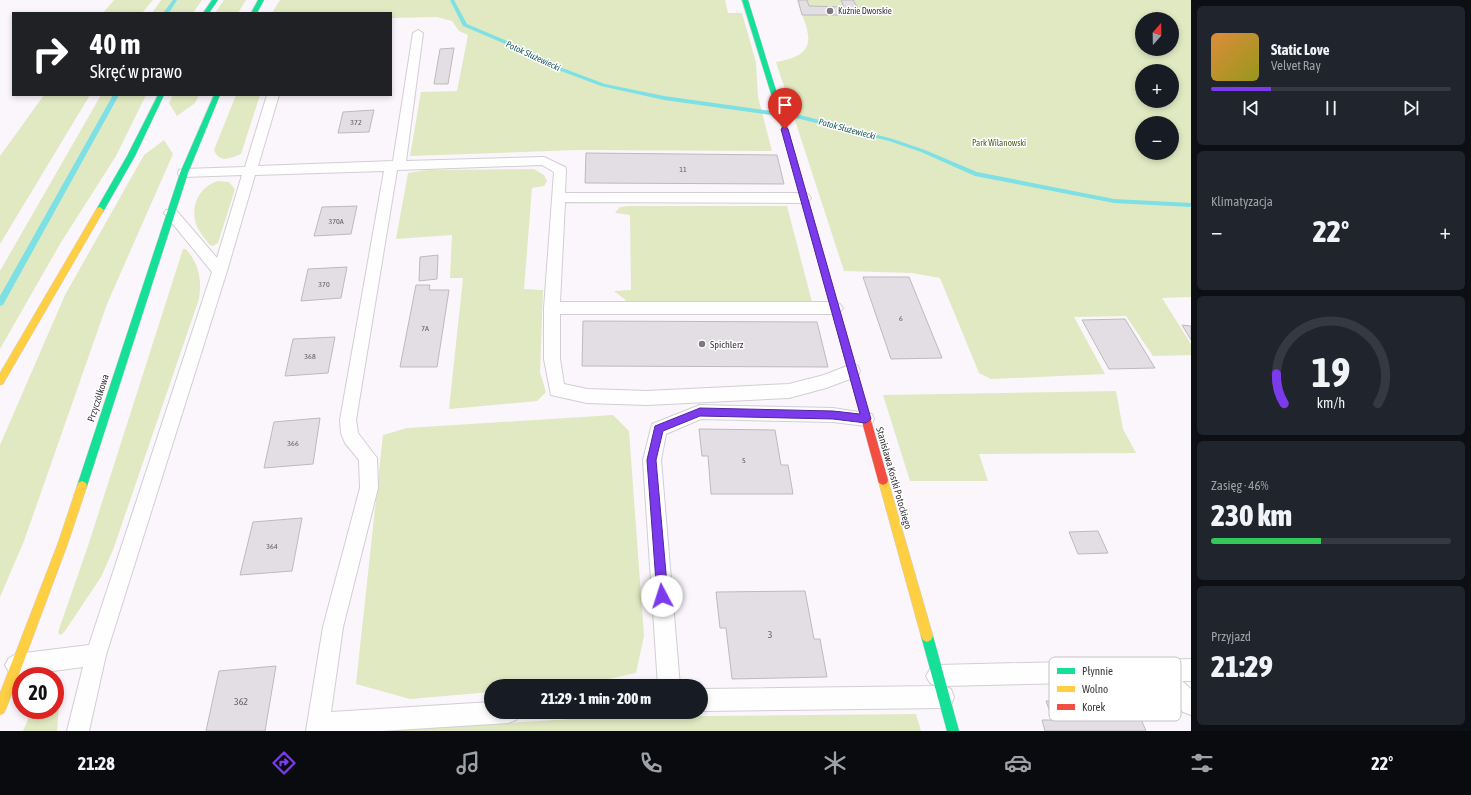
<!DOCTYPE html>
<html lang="pl">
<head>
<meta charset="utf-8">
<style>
  :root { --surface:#171b24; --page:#20242c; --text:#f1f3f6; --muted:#9ea1a6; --line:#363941; --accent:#7c3aed }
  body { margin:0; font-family:"Asap Condensed",sans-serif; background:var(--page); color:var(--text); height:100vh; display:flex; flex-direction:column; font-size:15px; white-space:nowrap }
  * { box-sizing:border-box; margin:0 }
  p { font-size:13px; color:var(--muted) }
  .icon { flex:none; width:22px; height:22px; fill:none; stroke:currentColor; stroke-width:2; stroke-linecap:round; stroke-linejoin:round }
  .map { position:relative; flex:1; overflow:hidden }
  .panel { display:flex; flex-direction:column; gap:6px; padding:6px; background:#0d0f14; width:280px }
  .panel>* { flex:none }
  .guide { position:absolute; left:12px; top:12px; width:380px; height:84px; border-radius:0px; box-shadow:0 2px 6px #0003; background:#202124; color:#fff; overflow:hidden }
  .needle { width:26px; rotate:20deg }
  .controls { position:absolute; left:1135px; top:12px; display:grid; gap:8px }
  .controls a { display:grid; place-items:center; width:44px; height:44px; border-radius:50%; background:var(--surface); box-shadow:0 2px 6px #0003; font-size:20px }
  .speed { position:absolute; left:12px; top:667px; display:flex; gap:8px; font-size:20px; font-weight:700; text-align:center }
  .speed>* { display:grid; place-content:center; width:52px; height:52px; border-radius:50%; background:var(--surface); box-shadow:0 2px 6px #0003; line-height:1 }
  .speed .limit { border:6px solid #d22; background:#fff; color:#111 }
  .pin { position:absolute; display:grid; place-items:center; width:34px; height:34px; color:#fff; margin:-41px -17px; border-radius:50% 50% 50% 0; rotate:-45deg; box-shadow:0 0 4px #0007 }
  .pin .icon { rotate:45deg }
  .me { position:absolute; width:44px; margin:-22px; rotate:355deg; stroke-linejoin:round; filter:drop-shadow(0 0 3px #0008) }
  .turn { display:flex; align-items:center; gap:14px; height:84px; padding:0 12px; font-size:18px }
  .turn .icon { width:52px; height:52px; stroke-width:2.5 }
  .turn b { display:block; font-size:28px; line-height:34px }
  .big { font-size:30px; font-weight:800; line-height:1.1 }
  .panel .tile { flex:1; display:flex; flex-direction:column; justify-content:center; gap:6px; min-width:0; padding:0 14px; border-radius:6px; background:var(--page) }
  .panel .dial { align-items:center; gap:0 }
  .dial svg { height:104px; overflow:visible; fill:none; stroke:var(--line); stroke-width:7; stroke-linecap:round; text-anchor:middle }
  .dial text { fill:var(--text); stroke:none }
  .song { display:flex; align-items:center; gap:12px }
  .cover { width:48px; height:48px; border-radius:6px; background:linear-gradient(135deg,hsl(30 70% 55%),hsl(60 70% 35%)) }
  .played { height:4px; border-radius:2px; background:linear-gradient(90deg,var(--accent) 25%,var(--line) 25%) }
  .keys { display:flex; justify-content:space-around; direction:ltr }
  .heat { display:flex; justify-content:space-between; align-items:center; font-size:22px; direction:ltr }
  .charge { height:6px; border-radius:3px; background:linear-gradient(90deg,#34c759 46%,var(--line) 0) }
  .trip { position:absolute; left:484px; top:679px; width:224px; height:40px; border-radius:20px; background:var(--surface); box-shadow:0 2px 6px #0003; font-weight:800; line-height:40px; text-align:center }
  .tab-bar { display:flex; height:64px; justify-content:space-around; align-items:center; background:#090b0e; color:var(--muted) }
  .tab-bar .icon { width:28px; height:28px }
  .tab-bar .on { color:var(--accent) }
  .tab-bar b { font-size:18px; color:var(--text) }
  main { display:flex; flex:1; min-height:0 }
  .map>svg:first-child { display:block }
</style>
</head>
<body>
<main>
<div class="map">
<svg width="1191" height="731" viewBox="0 0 1191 731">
  <rect width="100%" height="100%" fill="#fbf6fb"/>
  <!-- green -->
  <path fill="#e1e9c2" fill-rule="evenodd" d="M114,0h39l-11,13h-39z
    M161,0h41l-9,13h-41z
    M224,0h22l-8,13h-23z
    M280,0h445l3,13h14l14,49 2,35 14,54 -194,-1 -168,6 11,-64 36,-1 11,-56 -9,-4 -7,-10 -15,-4 -46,1v-5h-119z
    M797,0h394v297l-29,1 29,46v11l-38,1 -27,-40 -52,1 31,57 -114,5 -12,-6 -39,-95 -28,-5 -68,-2 -68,-209c47,-8 32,-29 21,-62zM1142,19h30v30h-30zM1142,71h30v30h-30zM1142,123h30v30h-30z
    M44,95h46l-90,149v-88z
    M101,95h45l-30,61 -56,88 -60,105v-78z
    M173,95h26l-4,8 -18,13 -8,-13z
    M236,95h24l-19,59c-11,5 -22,9 -27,-4z
    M164,140l9,14 -66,150 -83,237 -24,56v-152l65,-150 79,-140z
    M534,169l10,6 3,6 -3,5 -12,2 -8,101 19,1 -3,82 6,20 -9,9 -88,8 14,-131h-13l2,-43 -56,4 12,-66 19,-3z
    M218,181l11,1 6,7 -17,54 -5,3 -3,-1c-5,-6 -11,-13 -14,-21 -6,-19 4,-38 22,-43z
    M629,206h158l25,96h-184l-14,-11 17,-1 -1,-75 -15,-2 5,-6z
    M183,249h3c13,15 16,30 13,50l-86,251 -12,27 -36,54 -4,4 -2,-1 -1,-2 30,-86z
    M1116,391l7,38 13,24 -157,1 9,27h-78l-27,-86z
    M613,415l16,16 15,205 -8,37 -46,10 -34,3h-65v6l-81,7 -54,-15 27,-249 24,-7z
    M55,689l5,3 -3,39h-34l9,-21h23z
    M916,714l5,17h-543l225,-14z"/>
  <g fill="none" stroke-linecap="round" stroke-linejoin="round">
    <!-- stream -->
    <path fill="#7de0e5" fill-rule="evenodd" d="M173,0h4l-8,13h-6z
      M450,0h4l13,24 68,29 14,10 56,21 59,12 136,19 93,24 32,11 52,22 137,27 77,4v4l-77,-4 -139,-27 -54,-24 -32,-11 -89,-22 -136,-19 -63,-14 -56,-21 -14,-10 -68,-29z
      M113,95h6l-116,210 -3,1v-10z"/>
  </g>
  <!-- building -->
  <path fill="#e2dee3" stroke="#bdbabd" d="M798,0h9l2,6 35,1 -3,-7h12l9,15h-60z
    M454,48l-6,36h-14l6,-35z
    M374,110l-5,22 -31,1 5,-21z
    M586,153l191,2 7,29 -199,-1z
    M357,206l-6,28 -37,2 8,-29z
    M438,255l-1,24 -18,2 1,-24z
    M347,267l-6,31 -40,3 7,-32z
    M863,277h46l33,81 -51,1z
    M416,285h14l-1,5h20l-12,77h-37z
    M1125,319l30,49 -46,1 -27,-49z
    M583,321l234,1 11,45 -246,-1z
    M1182,325l9,1v14z
    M335,337l-7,36 -43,3 8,-37z
    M320,418l-7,46 -49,4 10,-46z
    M699,429l76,1 6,35h7l5,29h-82l-3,-38h-6z
    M302,518l-10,53 -52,4 13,-53z
    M1098,531l10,22 -30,1 -9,-22z
    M805,591l9,48h6l7,38 -95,2 -6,-51h-6l-4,-36z
    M276,666l-11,65h-59l13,-60z
    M1129,691l4,8h30l1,2h-3l8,18h-28l5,12h-101l-3,-11h11l-7,-19 36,-1 -3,-8z"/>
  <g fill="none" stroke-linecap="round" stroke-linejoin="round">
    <!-- lane casing -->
    <g stroke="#d2ced3" stroke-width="2">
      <path id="lane" d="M418,30l5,3 -17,128 138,-4 21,10 1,3 -1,23h239l5,2 2,3 -2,3 -5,2 -239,-1 -5,100h275l5,2 3,4 -3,4 -5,2h-275v45l4,25 23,5 60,2 142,-7 35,-9 28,-11 6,2 2,5 -2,5 -32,12 -37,10 -142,7 -60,-2 -36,-8 -7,-36v-51l10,-136 -12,-7 -145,5 -41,250 2,13 19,25 1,30 -35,139 -12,85 160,-10v10h28l-3,8 -8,3 -127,8h-75l17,-104 37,-139 -1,-28 -14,-17 -4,-10 -1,-13 44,-249 -129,4 -28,96 -121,384 -17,76h-22l16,-64 -67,9 -7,-4 -4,-7 4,-7 7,-4 73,-9 123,-373 -48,-59 2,-3h10l41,48 25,-83 -58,2 -5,-1 -1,-3 1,-3 5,-1 61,-2 22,-72h12l-21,71 135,-5 20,-128z
        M700,405l133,3 39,6 2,5 -2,5 -6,2 -33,-4 -132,-3 -35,15 -5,26 19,226h-22l-15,-226 9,-36z
        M1191,659v22h-9l9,8v26l-8,-3 -30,-31 -209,5 7,3 3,8 -3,8 -8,3 -242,3v-22l235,-3 -6,-3 -4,-7 4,-7 7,-4z"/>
    </g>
    <!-- fast casing -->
    <g stroke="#d2ced3" stroke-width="1">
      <path id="fast" d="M212,0h6l-9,13h-6z
        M258,0h6l-7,13h-6z
        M742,0h6l40,129 43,151 -4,3 -4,-3 -41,-151z
        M158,95h6l-29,61 -32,56h-6l-1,-2 31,-54z
        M214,95h6l-32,78 -101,313 -1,3 -4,2 -4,-2 -1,-3 103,-313z
        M927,630l4,2 2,4 26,95h-12l-26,-95 2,-4z"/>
    </g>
    <!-- slow casing -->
    <g stroke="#d2ced3" stroke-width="1">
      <path id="slow" d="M100,207l4,3 -101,174 -3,1v-12l97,-165z
        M883,475l4,2 1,3 45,156 -2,4 -4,2 -4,-2 -2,-4 -43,-156 1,-3z
        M82,481l4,2 1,3 -19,57 -62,166 -2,4 -4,2v-22l58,-150 20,-60z"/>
    </g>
    <!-- jam casing -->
    <g stroke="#d2ced3" stroke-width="1">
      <path id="jam" d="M827,277l4,3 57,200 -1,3 -4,2 -4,-2 -1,-3 -55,-200z"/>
    </g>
    <!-- lane -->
    <use href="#lane" fill="#fefefe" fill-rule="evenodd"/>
    <!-- fast -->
    <use href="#fast" fill="#16e098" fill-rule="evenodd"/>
    <!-- slow -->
    <use href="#slow" fill="#ffcf43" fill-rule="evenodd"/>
    <!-- jam -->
    <use href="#jam" fill="#f24e42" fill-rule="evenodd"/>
  </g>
  <!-- route -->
  <path fill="#7c3aed" stroke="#51269a" d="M785,126l3,3 83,290 -5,4 -33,-4 -133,-3 -37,15 -7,29 12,136 -2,3 -4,2 -4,-2 -1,-3 -10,-136 8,-34 45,-18 133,3 27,3 -79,-285z"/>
  <!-- markers -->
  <g fill="#7e797e" stroke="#fff" stroke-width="1.5">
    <circle cx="830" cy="11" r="4"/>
    <circle cx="702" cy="344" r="4"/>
  </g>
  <g text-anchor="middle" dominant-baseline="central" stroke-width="3" stroke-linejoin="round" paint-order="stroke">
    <!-- number labels -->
    <g font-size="8" fill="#646065">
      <text x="356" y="122">372</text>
      <text x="683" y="169">11</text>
      <text x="336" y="221">370A</text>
      <text x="324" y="284">370</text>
      <text x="901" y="318">6</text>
      <text x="425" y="328">7A</text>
      <text x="310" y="356">368</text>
      <text x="293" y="443">366</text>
      <text x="744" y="460">5</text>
      <text x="272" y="546">364</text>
    </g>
    <!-- far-poi labels -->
    <g font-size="9" fill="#3a363b" stroke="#fff" text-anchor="start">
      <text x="838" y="11">Kuźnie Dworskie</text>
    </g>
    <!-- far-water labels -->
    <g font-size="9" font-style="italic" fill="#215c5e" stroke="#fff">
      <text transform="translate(533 56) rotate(25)">Potok Służewiecki</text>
      <text transform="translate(847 129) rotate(15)">Potok Służewiecki</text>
    </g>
    <!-- far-park labels -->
    <g font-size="9" fill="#515e1e" stroke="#fff">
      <text x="999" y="143">Park Wilanowski</text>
    </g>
    <!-- poi labels -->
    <g font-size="10" fill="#3a363b" stroke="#fff" text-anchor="start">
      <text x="710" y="344">Spichlerz</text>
    </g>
    <!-- street labels -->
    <g font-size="10" fill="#3a363b" stroke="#fff">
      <text transform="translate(98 398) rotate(-72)">Przyczółkowa</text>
      <text transform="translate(894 478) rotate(74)">Stanisława Kostki Potockiego</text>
    </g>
    <!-- near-number labels -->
    <g font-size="10" fill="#646065">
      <text x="770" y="634">3</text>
      <text x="241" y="701">362</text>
    </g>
  </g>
  <!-- legend -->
  <rect x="1049" y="657" width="132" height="64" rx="6" fill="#fff" stroke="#c4c3c4" stroke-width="1"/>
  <rect x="1057" y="668" width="18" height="6" fill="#16e098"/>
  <rect x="1057" y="686" width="18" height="6" fill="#ffcf43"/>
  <rect x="1057" y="704" width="18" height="6" fill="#f24e42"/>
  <g font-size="11" fill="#3a363b">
    <text x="1082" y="675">Płynnie</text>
    <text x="1082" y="693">Wolno</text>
    <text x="1082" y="711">Korek</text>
  </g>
</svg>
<div class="controls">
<a><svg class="needle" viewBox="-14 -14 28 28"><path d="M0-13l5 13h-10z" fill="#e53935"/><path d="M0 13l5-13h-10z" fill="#9ea1a6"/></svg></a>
<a>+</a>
<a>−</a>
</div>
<div class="speed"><div class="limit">20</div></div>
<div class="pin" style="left:785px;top:129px;background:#d93025"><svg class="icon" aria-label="arrive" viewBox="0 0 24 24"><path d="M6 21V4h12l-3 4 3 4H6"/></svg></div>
<svg class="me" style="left:662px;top:596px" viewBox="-20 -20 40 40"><circle r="19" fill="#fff"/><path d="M0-13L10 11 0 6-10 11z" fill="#7c3aed"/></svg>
<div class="trip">21:29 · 1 min · 200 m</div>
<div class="guide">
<div class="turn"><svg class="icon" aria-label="right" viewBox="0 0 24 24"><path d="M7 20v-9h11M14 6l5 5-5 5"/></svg><div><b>40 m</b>Skręć w prawo</div></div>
</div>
</div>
<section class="panel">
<div class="tile">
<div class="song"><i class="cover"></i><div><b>Static Love</b><p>Velvet Ray</p></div></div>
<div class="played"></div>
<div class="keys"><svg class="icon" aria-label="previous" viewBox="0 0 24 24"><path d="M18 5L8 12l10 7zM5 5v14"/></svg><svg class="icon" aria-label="pause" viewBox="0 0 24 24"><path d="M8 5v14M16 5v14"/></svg><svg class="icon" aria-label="next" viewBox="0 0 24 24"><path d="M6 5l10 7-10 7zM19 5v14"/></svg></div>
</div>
<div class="tile"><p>Klimatyzacja</p>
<div class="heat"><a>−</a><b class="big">22°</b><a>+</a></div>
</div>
<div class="tile dial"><svg viewBox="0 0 100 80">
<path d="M14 69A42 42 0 1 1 86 69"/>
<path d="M14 69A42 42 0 0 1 8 46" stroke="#7c3aed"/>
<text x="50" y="56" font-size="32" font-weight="700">19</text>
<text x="50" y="72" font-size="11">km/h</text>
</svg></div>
<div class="tile"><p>Zasięg · 46%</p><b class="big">230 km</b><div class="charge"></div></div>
<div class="tile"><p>Przyjazd</p><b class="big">21:29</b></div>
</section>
</main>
<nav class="tab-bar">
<b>21:28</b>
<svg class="icon on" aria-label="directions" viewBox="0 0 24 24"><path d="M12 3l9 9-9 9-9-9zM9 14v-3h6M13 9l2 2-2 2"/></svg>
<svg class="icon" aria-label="music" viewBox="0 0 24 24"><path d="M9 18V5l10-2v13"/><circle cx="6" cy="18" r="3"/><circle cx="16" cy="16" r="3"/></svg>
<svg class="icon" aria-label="phone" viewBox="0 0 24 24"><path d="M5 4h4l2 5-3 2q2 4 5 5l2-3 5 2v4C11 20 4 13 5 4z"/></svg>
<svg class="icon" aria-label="climate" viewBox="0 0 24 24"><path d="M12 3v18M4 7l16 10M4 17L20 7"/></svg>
<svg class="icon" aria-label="car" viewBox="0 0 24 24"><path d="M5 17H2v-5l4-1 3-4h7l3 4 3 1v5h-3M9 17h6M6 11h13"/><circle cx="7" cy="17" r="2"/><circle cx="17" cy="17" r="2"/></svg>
<svg class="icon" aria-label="filters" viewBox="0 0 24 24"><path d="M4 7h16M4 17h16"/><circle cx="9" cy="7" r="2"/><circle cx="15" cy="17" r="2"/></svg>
<b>22°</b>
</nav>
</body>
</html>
